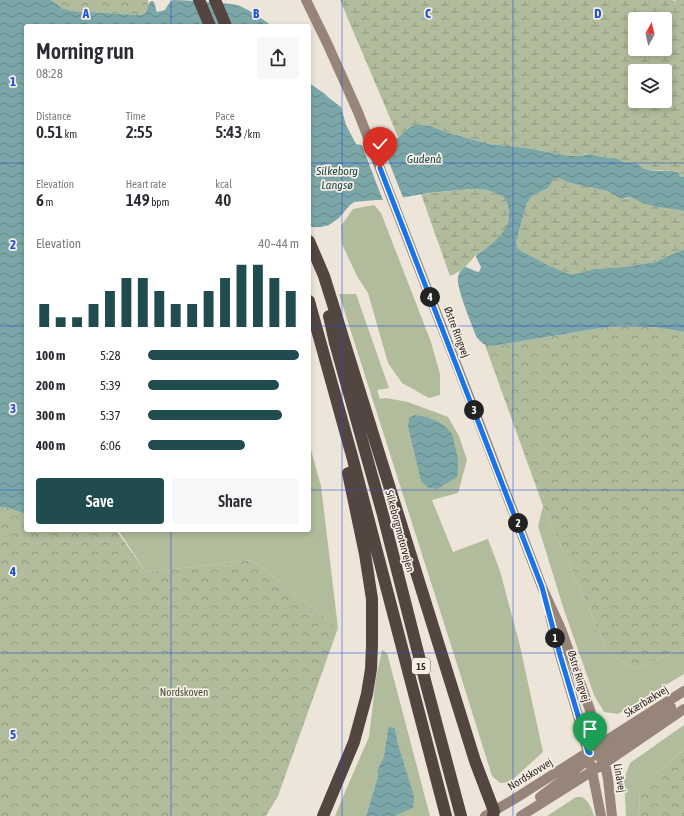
<!DOCTYPE html>
<meta charset="utf-8">
<style>
:root{--surface:#fff;--page:#f7f7f7;--text:#2b2b33;--muted:#7c7c81;--accent:#214c4f}
body{margin:0;font-family:"Asap Condensed",sans-serif;background:var(--page);color:var(--text);height:100vh;display:flex;flex-direction:column;font-size:15px;white-space:nowrap}
*{box-sizing:border-box;margin:0}
p{font-size:13px;color:var(--muted)}
.icon{flex:none;width:22px;height:22px;fill:none;stroke:currentColor;stroke-width:2;stroke-linecap:round;stroke-linejoin:round}
.map{position:relative;flex:1;overflow:hidden}
.side{position:absolute;left:24px;top:24px;width:287px;height:508px;display:flex;flex-direction:column;background:var(--surface);border-radius:4px;box-shadow:0 2px 6px #0003}
.side>*{flex:none}
.needle{width:26px;rotate:8deg}
.buttons{position:absolute;left:628px;top:12px;display:grid;gap:8px}
.buttons a{display:grid;place-items:center;width:44px;height:44px;border-radius:4px;background:var(--surface);box-shadow:0 2px 6px #0003;font-size:20px}
.pin{position:absolute;display:grid;place-items:center;width:34px;height:34px;color:#fff;margin:-41px -17px;border-radius:50% 50% 50% 0;rotate:-45deg;box-shadow:0 0 4px #0007}
.pin .icon{rotate:45deg}
.km{position:absolute;width:20px;height:20px;margin:-10px;border-radius:50%;background:#222;color:#fff;font-size:11px;line-height:20px;text-align:center}
.round{display:grid;place-items:center;flex:none;width:42px;height:42px;border-radius:4px;background:var(--page)}
.summary{display:flex;align-items:center;justify-content:space-between;height:68px;padding:0 12px}
h1{font-size:22px;font-weight:600;line-height:30px}
.metrics{display:grid;grid-template-columns:repeat(3,1fr);gap:6px;height:68px;padding:4px 12px}
.metrics div{display:grid;align-content:center}
.metrics b{font-size:17px;font-weight:600}
.metrics small{font-size:11px;font-weight:400}
.metrics p{font-size:11px}
.chart{height:112px;padding:8px 12px}
.chart p{display:flex;justify-content:space-between}
.chart svg{width:100%;height:72px;margin-top:4px;stroke:var(--accent);stroke-width:6}
.primary-button{display:flex;gap:8px;margin-top:auto;padding:8px 12px}
.primary-button a{flex:1;height:46px;border-radius:4px;background:var(--accent);color:#fff;font-size:16px;font-weight:600;line-height:46px;text-align:center}
.primary-button a+a{background:var(--page);color:var(--text)}
ul{padding:0 12px;list-style:none;font-size:13px}
li{display:grid;grid-template-columns:64px 48px 1fr;align-items:center;height:30px}
li i{height:10px;border-radius:5px;background:var(--accent)}
.map>svg:first-child{display:block}
.green{fill:#b1bc9c}
.forest{fill:url(#forest-crowns)}
.wetland{fill:url(#wetland-marsh);fill-rule:evenodd}
.water{fill:url(#water-waves)}
.pier{fill:#eee5da}
.lines{fill:none;stroke-linecap:round;stroke-linejoin:round}
.secondary{stroke:#988579;stroke-width:10}
.highway{stroke:#53453f;stroke-width:12}
.route-casing{stroke:#fff;stroke-width:8}
.route{stroke:#1a73e8;stroke-width:5}
.grid{fill:none;stroke:#1d4ed8;stroke-width:1;stroke-opacity:0.55}
.labels{text-anchor:middle;dominant-baseline:central;stroke-width:3.5;stroke-linejoin:round;paint-order:stroke}
.shield{fill:#f7efe6;stroke:#6e6660;stroke-width:1}
.shield-label{font-size:10px;font-weight:bold;fill:#332b27}
.street-label{font-size:11px;fill:#332b27;stroke:#f7efe6}
.park-label{font-size:11px;fill:#424e2e;stroke:#f7efe6}
.water-label{font-size:12px;font-style:italic;fill:#214c4f;stroke:#f7efe6}
.grid-label{font-size:13px;text-anchor:middle;font-weight:bold;fill:#1d4ed8;stroke:#f7efe6;stroke-width:3.5;stroke-linejoin:round;paint-order:stroke}
</style>
<div class="map">
<svg width="684" height="816" viewBox="0 0 684 816">
<defs>
<pattern id="forest-crowns" width="20" height="18" patternUnits="userSpaceOnUse"><rect width="20" height="18" fill="#b1bc9c"/><path d="M2 6a3 3 0 1 1 6 0M12 15a3 3 0 1 1 6 0" fill="none" stroke="#91997f"/></pattern>
<pattern id="wetland-marsh" width="20" height="14" patternUnits="userSpaceOnUse"><rect width="20" height="14" fill="#b1bc9c"/><path d="M1 5h8M5 5V1M11 12h8M15 12V8" fill="none" stroke="#91997f"/></pattern>
<pattern id="water-waves" width="16" height="10" patternUnits="userSpaceOnUse"><rect width="16" height="10" fill="#7ca7a8"/><path d="M0 5q4-4 8 0t8 0" fill="none" stroke="#668889"/></pattern>
</defs>
<rect width="100%" height="100%" fill="#eee5da"/>
<path class="green" d="M374,205L381,213L431,342L440,374V395L429,398L402,383L388,363L368,293L357,276L342,244L341,226L353,209Z
M339,294H356L389,388L377,390L380,399L386,398L408,402L448,417L459,436L467,460L458,493L432,500L453,552L488,539L500,571L520,646L543,752L510,782L500,783L492,776L457,664Z
M309,443L321,486L338,628L252,560L146,572L118,530H309Z
M543,506L609,654L635,669L684,648V674L618,714L604,712L594,695L564,610L538,526Z
M382,650L387,653L430,816H395L413,808L414,800L398,744L395,728L388,729L387,735L384,757L378,769V776L366,816H335L345,792L369,737L376,678Z
M684,725V750L639,787L640,816H626L624,779L630,763Z
M576,797H582C589,801 592,809 594,816H547Z"/>
<path class="forest" d="M51,0H148C149,6 148,13 141,15L72,11L62,8Z
M619,325C641,325 662,328 684,332V648L635,669L609,654L543,506L485,345L493,346Z
M0,507L8,508L26,514V530H116L146,572L252,560L338,628L278,796L266,816H0Z
M684,750V816H640L639,787Z"/>
<path class="wetland" d="M340,0H671L676,1V0H684V177L680,176L678,172L677,171L648,170L643,168L636,163H625L616,158L602,157L592,155L586,154L580,156H569L527,148L489,144L449,133L431,126L421,125H415L410,127L398,137ZM635,19H665V49H635ZM635,71H665V101H635Z
M555,178H558L570,183L607,191L625,199L630,197L642,203L657,207L684,211V249L655,262L623,267L594,269L575,274H569L548,265L518,249L516,242L527,203L532,196L548,188Z
M471,189L487,190L504,197C514,213 508,229 495,242C489,247 482,250 477,254C473,258 470,262 466,266C462,271 456,273 450,276L421,194Z"/>
<path class="water" d="M0,0H51L62,8L72,11L141,15C149,13 146,6 151,1H153C156,5 155,8 157,12L165,10C167,7 169,2 173,0C180,0 229,3 237,5C247,8 264,20 272,26H41C33,24 33,26 26,26V514L8,508L0,507Z
M309,83L325,94L329,98L341,107L346,125L356,144L369,147L392,141L395,140L410,127L415,125H421L431,126L449,133L489,144L527,148L569,156H580L589,154L602,157L616,158L625,163H636L643,168L648,170L657,171H673L678,172L680,176L684,177V211L657,207L642,203L630,197L622,199L607,191L570,183L558,178H555L548,188L532,196L527,203L516,242L518,249L548,265L569,274H575L594,269L623,267L655,262L684,249V332C662,328 641,325 619,325L493,346C485,346 481,343 476,336C472,324 456,288 458,277C459,272 461,270 465,267C470,268 473,271 479,272L481,267L476,257L477,254C498,242 519,222 504,197L487,190L471,189L428,193L389,200H376L354,202L349,206L339,218L329,225L321,227H309Z
M414,415L427,417L442,424L448,429L452,434L458,459V474L456,478L437,489L430,488L426,486L421,481L408,426L409,418Z
M390,727L395,728L398,744L414,796C414,800 414,804 413,808L395,816H366L378,776V769L384,756L387,735L388,729Z"/>
<path class="pier" d="M381,142L404,200L384,203L361,143L369,145Z"/>
<g class="lines">
<path class="secondary" d="M306,0L327,43L358,112L475,412L542,587L561,629L590,710L601,744L608,779L612,816
M550,616L560,655L582,729L592,771L601,816
M599,757L671,707
M540,797L568,776L593,755
M485,816L516,798L684,691
M521,816L605,763L684,709"/>
<path class="highway" d="M199,0L210,26
M215,0L226,26
M309,241L324,276L334,308L344,341L475,761L494,811L493,816
M309,301L352,456L446,816
M329,316L335,343L383,515L426,684L461,816
M323,816L354,742L367,694L371,669L372,645V599L365,554L348,473"/>
</g>
<g class="lines">
<g class="route-casing">
<path id="route" d="M380,168L542,587L560,655L582,729L588,752L590,753"/>
</g>
<use href="#route" class="route"/>
</g>
<path class="grid" d="M171,0V26M342,0V816M513,0V816M0,163H26M309,163H684M0,326H26M309,326H684M0,490H26M309,490H684M171,530V816M0,653H684"/>
<g class="labels">
<rect class="shield" x="412" y="658" width="18" height="16" rx="3"/>
<g class="shield-label">
<text x="421" y="666">15</text>
</g>
<g class="street-label">
<text transform="translate(457 332) rotate(69)">Østre Ringvej</text>
<text transform="translate(400 531) rotate(75)">Silkeborgmotorvejen</text>
<text transform="translate(579 676) rotate(73)">Østre Ringvej</text>
<text transform="translate(646 701) rotate(-32)">Skærbækvej</text>
<text transform="translate(530 774) rotate(-32)">Nordskovvej</text>
<text transform="translate(620 778) rotate(81)">Linåvej</text>
</g>
<g class="park-label">
<text x="184" y="692">Nordskoven</text>
</g>
<g class="water-label">
<text x="424" y="159">Gudenå</text>
<text x="337" y="171">Silkeborg<tspan x="337" dy="14">Langsø</tspan></text>
</g>
</g>
<g class="grid-label">
<text x="86" y="18">A</text>
<text x="256" y="18">B</text>
<text x="428" y="18">C</text>
<text x="598" y="18">D</text>
<text x="13" y="86">1</text>
<text x="13" y="249">2</text>
<text x="13" y="413">3</text>
<text x="13" y="576">4</text>
<text x="13" y="739">5</text>
</g>
</svg>
<div class="buttons">
<a><svg class="needle" viewBox="-14 -14 28 28"><path d="M0-13l5 13h-10z" fill="#e53935"/><path d="M0 13l5-13h-10z" fill="#7c7c81"/></svg></a>
<a><svg class="icon" aria-label="layers" viewBox="0 0 24 24"><path d="M12 4l9 5-9 5-9-5zM3 14l9 5 9-5"/></svg></a>
</div>
<div class="pin" style="left:590px;top:753px;background:#1e9e55"><svg class="icon" aria-label="arrive" viewBox="0 0 24 24"><path d="M6 21V4h12l-3 4 3 4H6"/></svg></div>
<div class="pin" style="left:380px;top:168px;background:#d93025"><svg class="icon" aria-label="check" viewBox="0 0 24 24"><path d="M5 12l5 5 9-10"/></svg></div>
<b class="km" style="left:555px;top:638px">1</b>
<b class="km" style="left:518px;top:523px">2</b>
<b class="km" style="left:474px;top:410px">3</b>
<b class="km" style="left:430px;top:297px">4</b>
<section class="side">
<div class="summary"><div><h1>Morning run</h1><p>08:28</p></div><a class="round"><svg class="icon" aria-label="share" viewBox="0 0 24 24"><path d="M12 15V3M7 8l5-5 5 5M5 13v7h14v-7"/></svg></a></div>
<div class="metrics">
<div><p>Distance</p><b>0.51<small> km</small></b></div>
<div><p>Time</p><b>2:55</b></div>
<div><p>Pace</p><b>5:43<small> /km</small></b></div>
</div>
<div class="metrics">
<div><p>Elevation</p><b>6<small> m</small></b></div>
<div><p>Heart rate</p><b>149<small> bpm</small></b></div>
<div><p>kcal</p><b>40</b></div>
</div>
<div class="chart"><p><span>Elevation</span>40–44 m</p>
<svg viewBox="0 0 160 44" preserveAspectRatio="none"><path d="M5 44V30M15 44V38M25 44V38M35 44V30M45 44V22M55 44V14M65 44V14M75 44V22M85 44V30M95 44V30M105 44V22M115 44V14M125 44V6M135 44V6M145 44V14M155 44V22"/></svg>
</div>
<ul>
<li><b>100 m</b>5:28<i style="width:100%"></i></li>
<li><b>200 m</b>5:39<i style="width:87%"></i></li>
<li><b>300 m</b>5:37<i style="width:89%"></i></li>
<li><b>400 m</b>6:06<i style="width:64%"></i></li>
</ul>
<div class="primary-button"><a>Save</a><a>Share</a></div>
</section>
</div>
